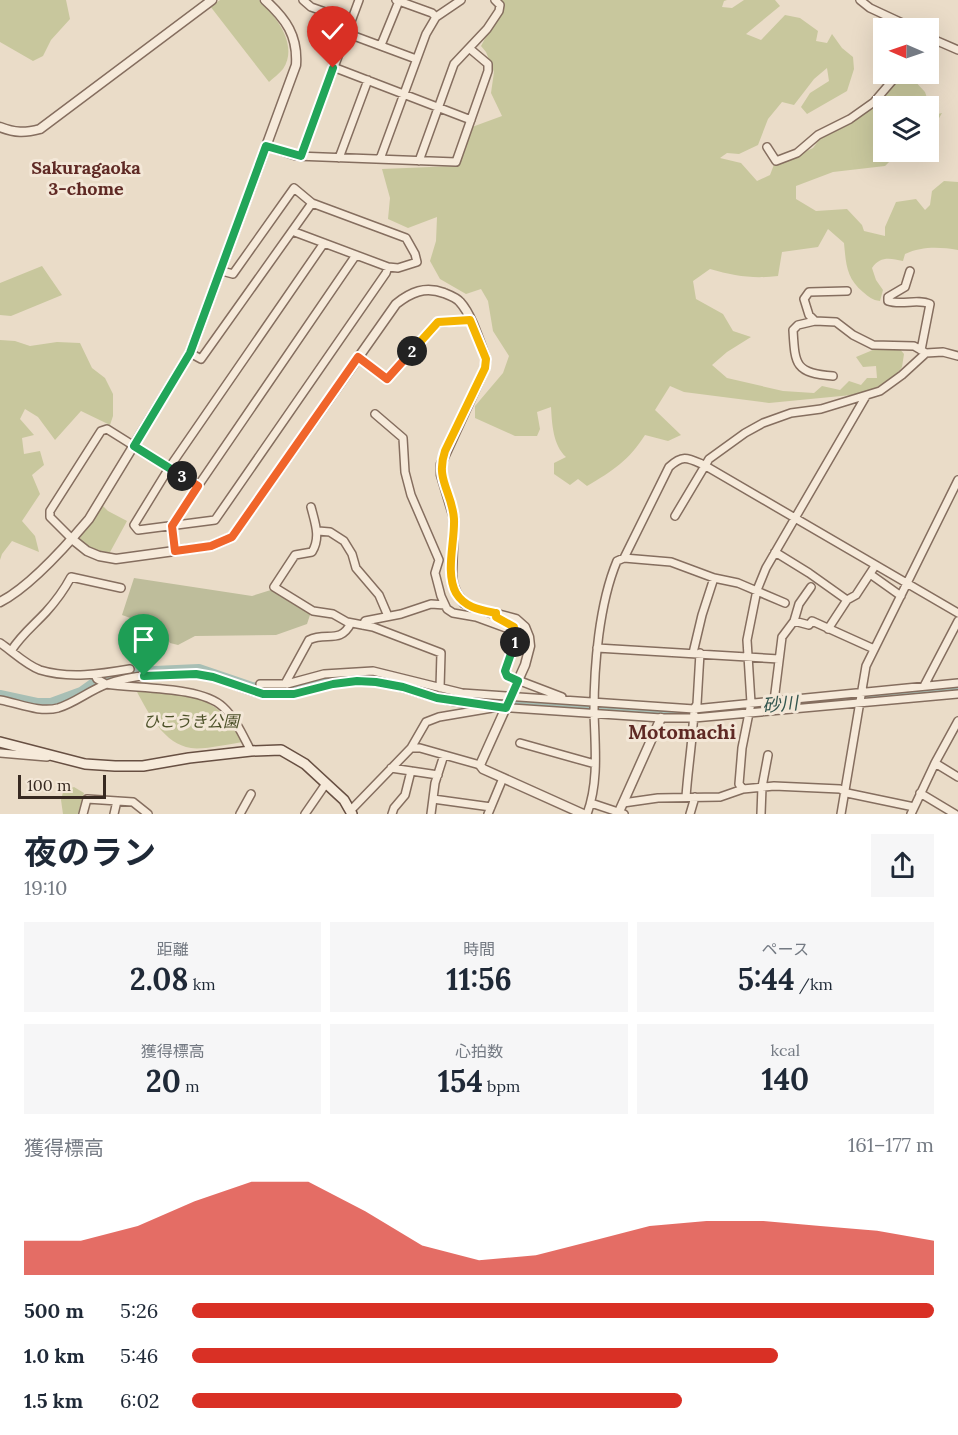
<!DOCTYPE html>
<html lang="ja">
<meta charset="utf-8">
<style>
:root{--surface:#fff;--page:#f6f6f7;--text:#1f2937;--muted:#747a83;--accent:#d93025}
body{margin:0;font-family:Lora,"Noto Sans JP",serif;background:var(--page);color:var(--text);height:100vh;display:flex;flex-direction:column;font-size:22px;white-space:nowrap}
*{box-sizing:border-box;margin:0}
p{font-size:20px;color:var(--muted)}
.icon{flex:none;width:33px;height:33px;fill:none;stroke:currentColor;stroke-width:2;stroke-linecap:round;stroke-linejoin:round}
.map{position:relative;height:814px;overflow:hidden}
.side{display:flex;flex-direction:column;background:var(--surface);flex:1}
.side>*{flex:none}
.needle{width:39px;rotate:272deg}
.fabs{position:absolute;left:873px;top:18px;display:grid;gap:12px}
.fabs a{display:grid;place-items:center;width:66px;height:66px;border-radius:0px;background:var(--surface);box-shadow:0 6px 24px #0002;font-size:30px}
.scale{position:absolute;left:18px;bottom:15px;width:88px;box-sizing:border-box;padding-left:6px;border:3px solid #372921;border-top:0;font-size:16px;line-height:21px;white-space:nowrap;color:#372921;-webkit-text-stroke:4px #f3e7d7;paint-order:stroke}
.pin{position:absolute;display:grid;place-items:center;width:51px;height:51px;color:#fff;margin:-62px -26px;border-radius:50% 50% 50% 0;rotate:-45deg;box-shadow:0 0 6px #0007}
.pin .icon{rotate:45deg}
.km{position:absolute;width:30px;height:30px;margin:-15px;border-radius:50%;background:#222;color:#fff;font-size:16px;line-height:30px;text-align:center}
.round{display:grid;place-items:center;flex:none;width:63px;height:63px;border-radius:0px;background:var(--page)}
.headline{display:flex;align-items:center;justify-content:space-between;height:102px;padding:0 24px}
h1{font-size:33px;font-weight:700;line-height:45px}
.figures{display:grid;grid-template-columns:repeat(3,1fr);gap:9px;height:102px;padding:6px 24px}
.figures div{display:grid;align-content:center;border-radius:0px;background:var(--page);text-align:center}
.figures b{font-size:30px;font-weight:700}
.figures small{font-size:16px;font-weight:400}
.figures p{font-size:16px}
.chart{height:168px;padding:12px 24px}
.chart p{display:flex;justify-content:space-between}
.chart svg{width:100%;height:108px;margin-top:6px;fill:var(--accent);opacity:.7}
ul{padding:0 24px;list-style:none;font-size:20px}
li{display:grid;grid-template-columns:96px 72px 1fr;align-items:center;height:45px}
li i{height:15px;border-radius:8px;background:var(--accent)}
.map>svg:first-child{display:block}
.green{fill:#c8c79d}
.cemetery{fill:#bebd9b}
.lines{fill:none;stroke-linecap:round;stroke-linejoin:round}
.river{stroke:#a8bfb5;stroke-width:10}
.minor-casing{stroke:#856e5f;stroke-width:10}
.tertiary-casing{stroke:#856e5f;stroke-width:11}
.secondary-casing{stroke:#674f42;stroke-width:12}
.minor{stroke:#f6eada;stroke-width:7}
.tertiary{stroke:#f6eada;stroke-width:8}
.secondary{stroke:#f6eada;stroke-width:9}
.split-1-casing{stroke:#fff;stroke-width:12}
.split-2-casing{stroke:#fff;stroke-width:12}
.split-3-casing{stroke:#fff;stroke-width:12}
.split-4-casing{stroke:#fff;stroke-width:12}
.split-1{stroke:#22a559;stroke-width:8}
.split-2{stroke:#f5b400;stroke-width:8}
.split-3{stroke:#f0652b;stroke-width:8}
.split-4{stroke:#22a559;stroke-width:8}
.labels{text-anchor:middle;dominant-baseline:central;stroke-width:6;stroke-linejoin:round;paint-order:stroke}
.park-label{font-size:16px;font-style:italic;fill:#4c5129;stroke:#f3e7d7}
.neighbourhood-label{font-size:18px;font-weight:bold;fill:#5f2924;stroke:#f3e7d7}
.water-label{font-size:18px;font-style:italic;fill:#32554e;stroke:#f3e7d7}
.quarter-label{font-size:20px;font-weight:bold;fill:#5f2924;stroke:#f3e7d7}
</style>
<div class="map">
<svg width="958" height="814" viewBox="0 0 958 814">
<rect width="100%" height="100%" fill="#eadcc8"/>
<path class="green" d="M0,0H66L70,19L51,40L43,56L33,61L0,42Z
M220,0H259C276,16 299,45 283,69C279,74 273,78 269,82L210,6Z
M502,0H727L724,1L722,7L732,8L744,0H775L780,6L746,34L761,40L785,15L800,18L818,31L816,41L827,43L832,34L842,48L853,57L854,69L847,91L807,114L801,107L810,93L829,81L827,68L814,79L794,105L782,102L768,119L758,145L739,154L727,153L720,158L741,163L757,181L770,175L775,162L796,156L813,148L824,133L850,121L898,77L912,78L925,92L933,115L942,113L929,136L928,106H884V152H896L892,159L885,166L833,172L796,186V199L816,211L847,209L862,225L864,231L885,236V227L896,202L916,199L925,210L930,205L932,191L944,181L958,182V250C940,247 922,246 905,254L903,261C890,258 880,256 872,268L876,280L883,290L880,301C872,300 869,297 863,292C846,278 846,263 844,243L828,229L818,247L782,252L778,276C753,279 734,276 710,269L693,281L696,299L723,314L733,331L751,337L727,352L712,365L727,378L783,391L814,393L822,386L840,390L849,381L861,385L867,378H877L876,366L863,367L856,357L880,347L899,348L904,354L902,367L892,380L862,394L769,403L684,392L670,386L655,410L681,435L668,441L645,435C629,460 613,471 587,486L578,479L570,485L554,474V463L566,457C553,445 552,424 551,407L537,412L540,429L537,436H515L475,418V406L503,373L509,356L493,331L488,301L481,289L466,294L440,279L430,261L436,241L437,217L408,228L388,219L390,198L382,169L455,166L472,127L502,116L491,93L494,72L486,52L481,46L504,3Z
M42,266L62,295L11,316L0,315V283Z
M0,340L15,341L30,346L57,342L80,343L92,368L105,378L113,394V416L110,425L81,411L55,440L38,417L25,409L20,419L34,435L22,438L24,454L40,451L44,465L32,475L40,494L22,521L35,536L39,552L12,541L2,554L0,560Z
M102,505L108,511L127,521L109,554L91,550L77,540Z
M137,692C169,691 204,692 227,718C233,725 238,734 243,742C230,744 203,750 191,748C164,744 149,714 137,692Z
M74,787L84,793L78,814H63L61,800L63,792Z"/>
<path class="cemetery" d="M134,578L252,596L274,589L311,612L307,624L276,635L195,636L178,645L170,643L158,628L122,615Z"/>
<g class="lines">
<path class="river" d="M0,695L37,703H51L81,692L95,682L132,672L199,669L252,687L282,689L301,687L321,679L350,675L375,676L461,696L494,701L687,712L702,711
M801,702L958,687"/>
<g class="minor-casing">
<path id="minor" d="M303,0L311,7L351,21
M396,0L432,13L436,17
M860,0L870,8L913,28
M346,33L416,59
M928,37L958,50
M381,45L399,1
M333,67L471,120
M266,146L296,156L456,162L488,71V64L469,48
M767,147L776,161L797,153L818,135L850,119L874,102L898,74
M301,156L359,0
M339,158L368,80
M380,159L426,34L436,17L461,0
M419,161L454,64L487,29L499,11L500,5L495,0
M324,243L169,468L134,525L138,530L215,520L386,273L388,267
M222,271L233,274L294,188L312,203L406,238L415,254L417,262L398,268L388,267L292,231
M910,271L905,287L888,297V301C902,306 917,298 930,304L921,350
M815,321L809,315L804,299L809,292L847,291
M190,353L201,359L312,203
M358,357L387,379L438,323L470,320
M833,376C795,373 795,365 793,330L798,325L815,321L836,322L853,335L873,345L914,346L926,353L943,352L958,356
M866,396L766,568L757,590L747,640L751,703L742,748L739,784L743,789L774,786L840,789L847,793L914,807
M375,414L403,438L405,472L411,495L439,560L435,573L441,596L447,609L453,613L476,617L514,631L516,638L505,671L507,676L562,697V700
M311,507C315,523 321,537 312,552L295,555L274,587L313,611L333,614L347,622L373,627L441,653L440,688
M675,516L709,459L745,433L763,423L791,413L821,409L880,391L902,375L926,353
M318,531L330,532L344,541L352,554L356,568L379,595L388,616
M72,539L50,517V511L101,431L107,429L198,486
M175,551L172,526L198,486L356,255
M775,552L809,573L847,600
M624,558L669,467C683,454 688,458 704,465L958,613
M870,574L901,596
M496,614V617L514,629
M794,621L799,604L811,587
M363,625L365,621L401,614L431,604L445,605
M828,629L847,600L856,595L875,566
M0,643C12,651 26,665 40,670C69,679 101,674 130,669
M597,648L779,659
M11,651C21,635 34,625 46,612C56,601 64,590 71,577L121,588
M693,653L702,615L714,578
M95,675L97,679L106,684C137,689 201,686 223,707C236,719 243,736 251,751
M260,684H287L324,674L373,671L462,693L694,709L958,683
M287,684L286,682L309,640C326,631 340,645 351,623
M924,686L958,621
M0,700C18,703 39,713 58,708C75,703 90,690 107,684C134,674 165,674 193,674C218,674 239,690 263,694C295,699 325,682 357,681C386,680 410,691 437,698C456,703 476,705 496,707
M774,701L782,637L794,621L809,625L812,621L874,649
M520,743L595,764
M411,748L426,722L439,717L498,707L661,718H694L958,694
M0,753L47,757
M935,763L958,777
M391,768L438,775
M920,793L955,814
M686,797C688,767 693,739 694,709L697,704L700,653
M433,799L491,807
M591,803L624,814
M623,803L658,798L720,797L743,789
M351,810L411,748H420L480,765
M83,814L87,799L133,802L148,814
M114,814L117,801
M240,814L251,794
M305,814L325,785
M392,814L394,808L405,795L411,771
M431,814L435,783L444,755
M488,814L503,778
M587,814C599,782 595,746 594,712C594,666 599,604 617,561L624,558L671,562L714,578L738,583L785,603
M690,814L695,797
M761,814L762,787L768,755
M841,814L866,666L958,480
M911,814L935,763L958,721"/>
</g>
<g class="tertiary-casing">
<path id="tertiary" d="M0,127C15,133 25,133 40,129L212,0
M72,539L87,551L99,556L116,559L211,546L232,537L396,304C411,292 425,286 444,293C449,295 457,298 460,302C472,315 480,343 486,359L485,368L441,464V475L454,518L452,574L453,584L457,594L464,603L474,608L516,619L525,627L529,637L530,646L525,665L480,765L483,769L583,814
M0,602C30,587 67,545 89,519L190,353L296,65C298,36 286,19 265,0
M618,814L661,718"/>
</g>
<g class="secondary-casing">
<path id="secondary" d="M0,742L85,764L115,766H143L189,758L251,751L281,750L305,764L344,800L352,814"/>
</g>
<use href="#minor" class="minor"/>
<use href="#tertiary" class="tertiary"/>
<use href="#secondary" class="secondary"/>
</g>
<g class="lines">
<g class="split-1-casing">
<path id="split-1" d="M144,676L196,674L213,677L263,694H294L333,684L357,681L376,682L403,687L437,698L506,708L518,681L507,676L505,671L515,642"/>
</g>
<g class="split-2-casing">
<path id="split-2" d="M412,351L438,322L470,320L486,359L485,368L445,451C435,480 452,491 454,519C455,542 445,572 456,593C465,608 481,610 496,613V617L514,627L515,642"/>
</g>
<g class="split-3-casing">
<path id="split-3" d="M182,476L198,486L172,526L175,551L211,546L232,537L358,357L387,379L412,351"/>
</g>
<g class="split-4-casing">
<path id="split-4" d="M182,476L134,446L190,353L266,146L301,156L333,68"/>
</g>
<use href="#split-1" class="split-1"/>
<use href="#split-2" class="split-2"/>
<use href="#split-3" class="split-3"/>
<use href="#split-4" class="split-4"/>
</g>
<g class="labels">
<g class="park-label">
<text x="191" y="721">ひこうき公園</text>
</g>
<g class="neighbourhood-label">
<text x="86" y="167">Sakuragaoka<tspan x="86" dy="21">3-chome</tspan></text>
</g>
<g class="water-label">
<text transform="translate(780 704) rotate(-5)">砂川</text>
</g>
<g class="quarter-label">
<text x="682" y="731">Motomachi</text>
</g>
</g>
</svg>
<div class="fabs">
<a><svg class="needle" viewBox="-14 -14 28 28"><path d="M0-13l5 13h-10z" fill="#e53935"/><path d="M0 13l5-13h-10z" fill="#747a83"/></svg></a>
<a><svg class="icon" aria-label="layers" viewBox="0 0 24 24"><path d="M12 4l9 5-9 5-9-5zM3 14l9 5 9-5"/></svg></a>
</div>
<div class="scale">100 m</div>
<div class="pin" style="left:144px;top:676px;background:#1e9e55"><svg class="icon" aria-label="arrive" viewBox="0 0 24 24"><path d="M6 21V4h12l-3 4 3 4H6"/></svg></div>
<div class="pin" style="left:333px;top:68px;background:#d93025"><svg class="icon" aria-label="check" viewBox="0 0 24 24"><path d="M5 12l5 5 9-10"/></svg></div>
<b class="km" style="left:515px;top:642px">1</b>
<b class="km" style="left:412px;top:351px">2</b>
<b class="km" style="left:182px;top:476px">3</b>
</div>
<section class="side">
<div class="headline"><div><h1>夜のラン</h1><p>19:10</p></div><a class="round"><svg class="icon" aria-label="share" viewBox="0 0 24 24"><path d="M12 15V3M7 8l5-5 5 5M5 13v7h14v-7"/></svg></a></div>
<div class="figures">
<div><p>距離</p><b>2.08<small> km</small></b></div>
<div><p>時間</p><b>11:56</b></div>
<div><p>ペース</p><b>5:44<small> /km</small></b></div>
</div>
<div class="figures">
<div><p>獲得標高</p><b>20<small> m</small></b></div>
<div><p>心拍数</p><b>154<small> bpm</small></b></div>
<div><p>kcal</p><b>140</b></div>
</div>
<div class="chart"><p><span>獲得標高</span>161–177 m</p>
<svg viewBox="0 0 160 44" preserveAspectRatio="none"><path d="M0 44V30L10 30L20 24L30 14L40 6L50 6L60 18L70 32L80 38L90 36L100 30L110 24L120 22L130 22L140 24L150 26L160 30V44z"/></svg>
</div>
<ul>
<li><b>500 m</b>5:26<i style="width:100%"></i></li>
<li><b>1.0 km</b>5:46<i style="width:79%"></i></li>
<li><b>1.5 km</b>6:02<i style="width:66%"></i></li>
</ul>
</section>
